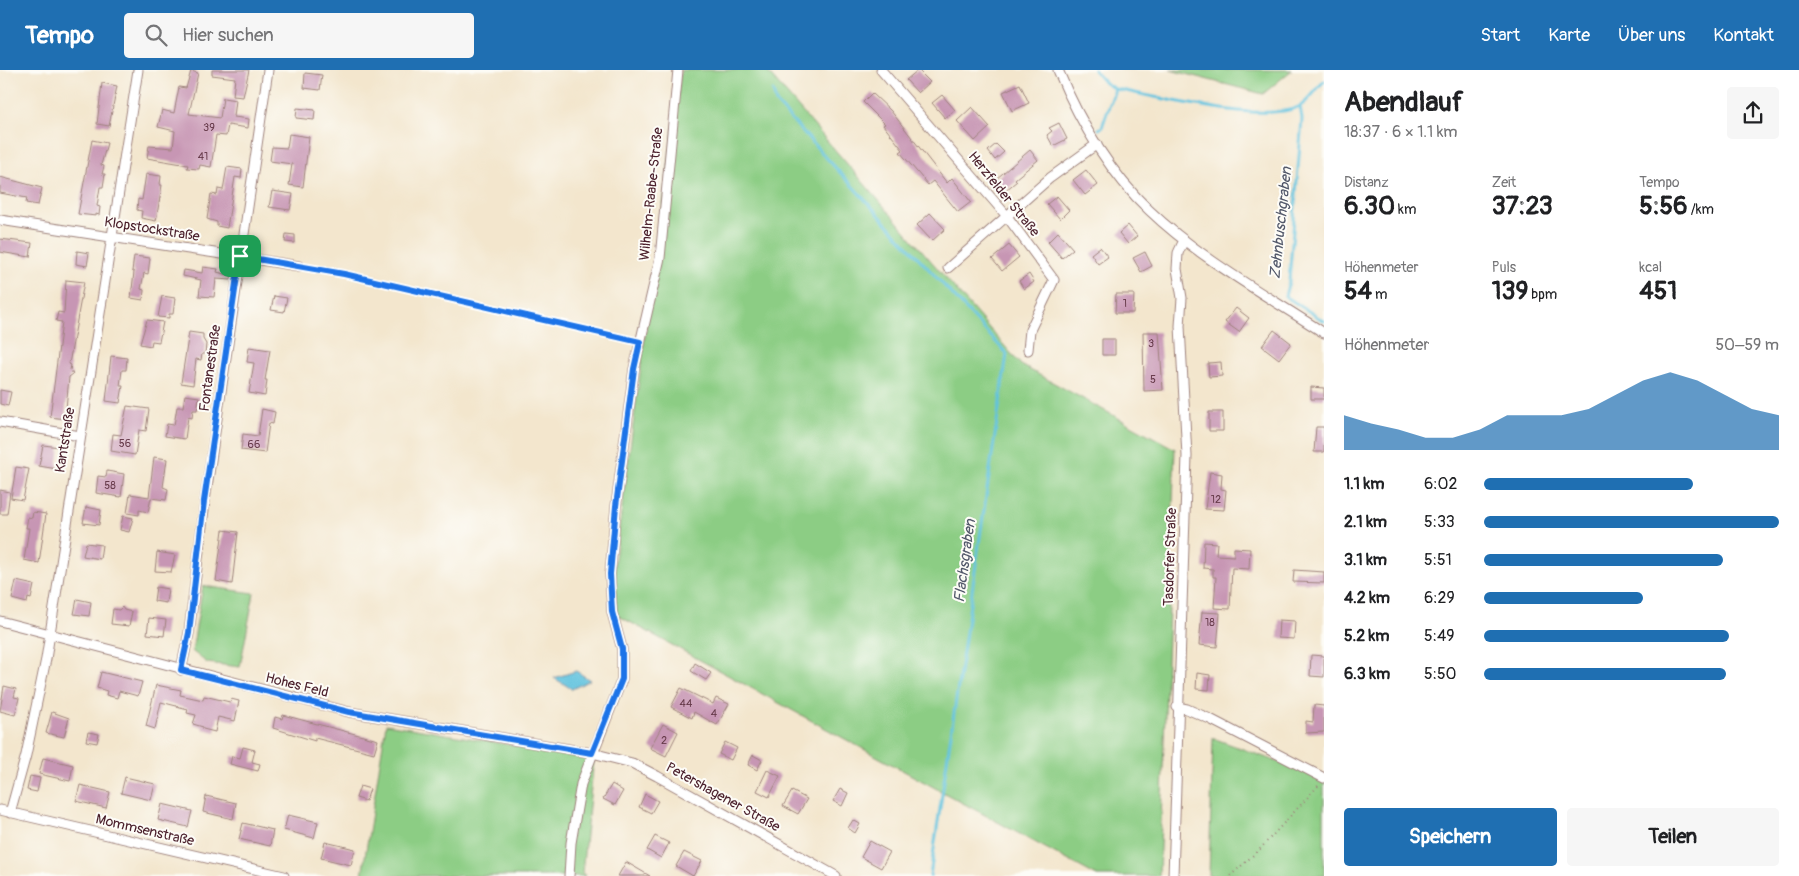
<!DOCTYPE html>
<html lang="de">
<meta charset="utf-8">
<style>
:root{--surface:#fff;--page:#f6f6f6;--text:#202124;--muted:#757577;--accent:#1f6fb2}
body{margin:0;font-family:Pangolin,sans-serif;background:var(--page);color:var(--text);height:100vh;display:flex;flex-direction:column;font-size:19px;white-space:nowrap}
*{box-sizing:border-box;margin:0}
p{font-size:16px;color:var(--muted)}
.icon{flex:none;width:28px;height:28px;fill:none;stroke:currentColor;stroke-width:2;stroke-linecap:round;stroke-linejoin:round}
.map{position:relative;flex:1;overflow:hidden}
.sheet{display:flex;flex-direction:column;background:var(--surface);width:475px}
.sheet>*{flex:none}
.pin{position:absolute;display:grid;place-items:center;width:42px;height:42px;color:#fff;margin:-21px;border-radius:10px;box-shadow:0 2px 8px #0006}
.round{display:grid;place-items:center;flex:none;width:52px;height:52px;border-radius:5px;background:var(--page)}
.overview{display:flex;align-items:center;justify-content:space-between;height:85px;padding:0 20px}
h1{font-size:28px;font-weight:800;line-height:38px}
.stats{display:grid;grid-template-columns:repeat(3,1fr);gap:8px;height:85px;padding:5px 20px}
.stats div{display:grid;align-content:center}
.stats b{font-size:25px;font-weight:800}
.stats small{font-size:14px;font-weight:400}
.stats p{font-size:14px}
.chart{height:140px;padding:10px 20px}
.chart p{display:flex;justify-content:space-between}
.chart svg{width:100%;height:90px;margin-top:5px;fill:var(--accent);opacity:.7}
.cta{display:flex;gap:10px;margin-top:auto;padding:10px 20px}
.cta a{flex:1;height:58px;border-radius:5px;background:var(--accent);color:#fff;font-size:20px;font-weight:800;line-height:58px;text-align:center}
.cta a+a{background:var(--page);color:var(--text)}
ul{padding:0 20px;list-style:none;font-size:16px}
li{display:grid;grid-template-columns:80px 60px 1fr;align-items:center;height:38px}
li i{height:12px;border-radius:6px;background:var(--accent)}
header{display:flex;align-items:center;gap:30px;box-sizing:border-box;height:70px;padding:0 25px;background:var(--accent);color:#fff}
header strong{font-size:24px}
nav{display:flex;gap:28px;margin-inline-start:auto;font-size:18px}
.search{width:350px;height:45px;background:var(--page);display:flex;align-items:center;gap:12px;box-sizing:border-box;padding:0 18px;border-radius:5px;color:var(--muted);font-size:19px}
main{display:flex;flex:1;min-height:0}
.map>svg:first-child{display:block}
.green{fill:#8ccd84;stroke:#6b7658}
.water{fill:#60c2de;stroke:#557084}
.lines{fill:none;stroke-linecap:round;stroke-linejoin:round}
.stream{stroke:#60c2de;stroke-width:3}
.building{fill:#c796b4}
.minor-casing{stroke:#9e827c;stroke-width:11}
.path{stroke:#9e827c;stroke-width:2;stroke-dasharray:1 4;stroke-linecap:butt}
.minor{stroke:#fff;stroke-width:9}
.route-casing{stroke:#fff;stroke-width:10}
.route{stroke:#1a73e8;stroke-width:6}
.labels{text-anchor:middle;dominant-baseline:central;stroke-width:4;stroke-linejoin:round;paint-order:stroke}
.number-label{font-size:11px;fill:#693d4d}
.street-label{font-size:14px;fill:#4a1f2b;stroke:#fdfcf7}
.water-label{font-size:15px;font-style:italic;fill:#52586a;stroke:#fdfcf7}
</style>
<header>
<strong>Tempo</strong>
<div class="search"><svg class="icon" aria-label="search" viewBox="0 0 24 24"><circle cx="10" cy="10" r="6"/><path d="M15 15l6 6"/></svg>Hier suchen</div>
<nav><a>Start</a><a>Karte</a><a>Über uns</a><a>Kontakt</a></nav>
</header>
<main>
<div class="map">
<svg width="1324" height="806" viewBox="0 0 1324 806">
<rect width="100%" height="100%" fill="#fdfcf7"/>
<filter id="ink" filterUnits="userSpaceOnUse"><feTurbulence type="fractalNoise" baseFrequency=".02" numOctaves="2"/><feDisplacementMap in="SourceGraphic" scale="10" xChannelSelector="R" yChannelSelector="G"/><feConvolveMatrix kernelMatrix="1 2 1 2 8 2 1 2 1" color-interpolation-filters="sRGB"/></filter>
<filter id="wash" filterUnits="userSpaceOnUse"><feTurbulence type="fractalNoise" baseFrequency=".0096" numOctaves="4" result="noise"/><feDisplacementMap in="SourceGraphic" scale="20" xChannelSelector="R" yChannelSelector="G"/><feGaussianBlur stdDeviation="1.12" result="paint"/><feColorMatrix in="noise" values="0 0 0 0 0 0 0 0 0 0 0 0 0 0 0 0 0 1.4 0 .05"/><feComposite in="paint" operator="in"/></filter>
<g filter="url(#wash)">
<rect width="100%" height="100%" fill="#f3e6cd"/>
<path class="green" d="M681,0H766L1021,295L1175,379L1159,806H1097L617,545L613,504Z
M1170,0H1292L1263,24Z
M203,516L254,523L240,597L207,593L192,581Z
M386,654L594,689L582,803L586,806H362Z
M1213,668L1324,709V806H1209Z"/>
<path class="water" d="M576,601L590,610L572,619L554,608Z"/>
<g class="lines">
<path class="stream" d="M1094,0L1105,13L1115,19C1155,26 1265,55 1300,36C1309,31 1317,18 1324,11
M773,21L776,33L1007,284L930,806
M1300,36L1302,49L1289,211L1285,226L1324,251
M1099,59L1102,57L1115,19"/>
</g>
<g id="blocks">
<path class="building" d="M212,0H249L243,27L233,26L235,8L212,5Z
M918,0L930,12L918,23L906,10Z
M191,1L198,3L189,44L220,48L223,28L236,30L234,47L249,49L248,58L228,55L226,66L216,65L211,97L200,95L199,99L187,98L188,95L147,88L149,76L173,78L175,61L158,57L162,40L174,43L179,17L186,18Z
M305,3L322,5L320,20L304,18Z
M102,13L117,16L109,56L97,54Z
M1020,14L1029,33L1012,41L1003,22Z
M872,23L891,41L947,113L952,108L971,132L958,142L933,111L928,115L900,82L903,80L883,55L885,54L863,32Z
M942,25L955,40L945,48L932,33Z
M972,37L990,57L975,71L957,51Z
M297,38L315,40L314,50L296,48Z
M1059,53L1067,69L1053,76L1047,65L1052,61L1049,58Z
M289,64L309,67L303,117L289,115L292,94L270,91L272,77L287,78Z
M92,70L107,73L101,95L104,96L102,104H105L103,117H100L97,136L100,137L99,145L96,144V146L78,144Z
M996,74L1004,82L995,90L988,81Z
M1030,80L1038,90L1015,109L1017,111L1006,120L996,109Z
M227,97L242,99L241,108L235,107L227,158L217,156V152L207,149L211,124L217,125L218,119L223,120Z
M1086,100L1098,115L1085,125L1073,110Z
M146,104L161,106L160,115H162L156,151L141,148L142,141L137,140L138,129L142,130Z
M0,107L42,118L38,135L26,133L27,128L0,123Z
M272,121L293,124L290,140L269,137Z
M1057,126L1069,140L1060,149L1047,134Z
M930,143L945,159L932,171L917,155Z
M1128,155L1137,166L1128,174L1119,163Z
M1058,162L1073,179L1062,188L1048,172Z
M286,164L295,165V173L285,172Z
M0,169L32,173L30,187L0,182Z
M1009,175L1019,187L1002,201L992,189Z
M1100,177L1108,187L1098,194L1091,184Z
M77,181L89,183L87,196L76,194Z
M1145,182L1152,196L1141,202L1133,188Z
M134,186L150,188L148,204L144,203L141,219L144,220L143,230L131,228L134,202L132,201Z
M203,197L218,199L217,202L232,206L231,210L216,209L214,227L199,226L201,210L183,206L184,200L202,203Z
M1029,204L1034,212L1024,219L1019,211Z
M66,210L84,212L69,294L71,295L70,300L73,304L69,307L65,349L50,347L62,252L56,251L58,242L64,243Z
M1116,224H1134L1133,243H1115Z
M162,226L175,228L173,244H169V248L158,247Z
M274,226L287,228L284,242L271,240Z
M1236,238L1249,248L1239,262L1225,252Z
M147,250L163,252L159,272L152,271L151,276L140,274Z
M1274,260L1291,273L1279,289L1262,276Z
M189,262L203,264V269L206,274L205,284H202L201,290L196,289L193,315L181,313Z
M1143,262H1159L1163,320L1144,321Z
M1102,269H1115V285H1102Z
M249,277L270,280L265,310H267L265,326L249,323L254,293L247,292Z
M111,286L127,288L126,300H122L120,316H123L120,333L106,331Z
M1221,292L1222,306L1209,307L1208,293Z
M1311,317L1324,318V329H1311Z
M0,320L11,322L8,336L0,334Z
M185,325L199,327L197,340H193L192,348L188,347L185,369L165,366L167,354L174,355L177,337H183Z
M127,336L149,339L146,361L139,360L135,385L111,381L113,364L121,365Z
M262,339L275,342L273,354L269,353L265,383L241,380L243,364L258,366Z
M1209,342H1223V361H1209Z
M1316,357H1324V382H1314Z
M43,375L60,377L57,399L39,396Z
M154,387L167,389L163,417L168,419L166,430L151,428L148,442L139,440V445L127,443L130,424L149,427Z
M16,397L29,399L23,430L11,428Z
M107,401L124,404L121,427L96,423L98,406L106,407Z
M1210,402L1222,404L1221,419L1226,420L1224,440L1205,439Z
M0,420L10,422L7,444H0Z
M86,437L101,440L99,455L83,453Z
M33,442L46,444L39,493L24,490L29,458H26L28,447L32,448Z
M123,446L133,448L129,462L120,460Z
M223,460L238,462L232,514L216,511Z
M1204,472L1217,473L1216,485L1234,486V478L1250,479L1249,499L1232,498L1230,539L1214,538L1216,507H1213V499L1203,498Z
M86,473L102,475L100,489L83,486Z
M157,482L175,485L171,502L155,501Z
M1294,500L1324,502V513L1293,512Z
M16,511L34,515L31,529L28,528L27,533L12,529Z
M156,517L168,519L166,533L154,531Z
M77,529L91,532L89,546L74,544Z
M122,537L124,540L132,542L129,556L111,554L113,539L119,540Z
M1202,542L1220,543L1217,577L1199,575Z
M149,548L166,550L164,566L147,564Z
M1279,550L1295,551L1294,569L1278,568Z
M1311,585L1324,586V607L1310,606Z
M695,593L711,603L706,610L691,601Z
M101,602L142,612L138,626L119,621L117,628L106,625L107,621L97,618Z
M1197,603L1210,605L1209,620L1196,619Z
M156,615L181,620L180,625L203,630L204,626L230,632L231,629L239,631L235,651L218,647L215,662L203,659V657L193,654L196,645L187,643L188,639L161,632L155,659L146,656Z
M4,616L16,619L14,627L19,628L15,645L0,641Z
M681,618L713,634L716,628L729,634L717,655L694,642L692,648L671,637Z
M1314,635L1324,636V662L1306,663V651L1313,652Z
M52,642L69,648L64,667L46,663Z
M283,645L378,670L374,683L315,668V671L273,658L275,647L282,649Z
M663,654L678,662L666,686L650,678Z
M88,662L99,664L97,673L86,671Z
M725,672L737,678L731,690L719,684Z
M243,677L255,680L252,692L260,694L258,701L230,694L232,686L240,688Z
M753,685L762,690L757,700L748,695Z
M43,688L73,695L70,711L39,704Z
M767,700L780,706L769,727L757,721Z
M30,706L40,708L37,722L27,720Z
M125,707L155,714L151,730L121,723Z
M612,714L623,721L615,735L603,729Z
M80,715L110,722L106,738L76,731Z
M360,716L370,719L366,731L356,728Z
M840,719L848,723L842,736L833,731Z
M792,721L807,729L798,744L783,736Z
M645,724L658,731L651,743L639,737Z
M206,726L236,733L233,749L203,742Z
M162,734L192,741L188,757L158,750Z
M288,745L318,752L314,768L284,760Z
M853,750L860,754L855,763L848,758Z
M243,753L273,760L270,776L239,769Z
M655,766L669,773L661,788L647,780Z
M870,771L890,782L881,798L861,787Z
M325,772L355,779L351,795L321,788Z
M684,782L702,791L693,806L676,796Z
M626,792L650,806H618Z"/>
</g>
</g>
<g filter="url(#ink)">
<use href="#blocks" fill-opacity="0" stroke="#9e827c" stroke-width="1"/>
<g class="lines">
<g class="minor-casing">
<path id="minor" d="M881,0L1006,145L1054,210L1030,260L1028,280
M1058,0C1079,50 1109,102 1149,140C1199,188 1266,225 1324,263
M0,150L299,196
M948,198L1050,108L1097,74
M0,352L80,366
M0,551L349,642L592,683L632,693L657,706L836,806
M181,600L189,563L205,431L268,0
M1177,637L1187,639L1210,649L1324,708
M0,740L284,806
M10,743L26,685L46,589L138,0
M569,806L571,773L581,714L622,609V579L612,542L610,504L616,436L634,299L660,188L678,0
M1173,806L1187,386L1180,256L1182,228L1177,199L1178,183L1184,170"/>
</g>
<path class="path" d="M309,198L344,204L631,270
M1230,806L1260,779L1319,715"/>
<use href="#minor" class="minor"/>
</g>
</g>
<g class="lines" filter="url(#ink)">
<g class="route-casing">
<path id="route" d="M240,186L344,204L640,272L634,299L616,436L610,504L612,542L622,579V609L592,683L349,642L181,600L189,563L204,431Z"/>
</g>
<use href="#route" class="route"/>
</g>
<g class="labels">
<g class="number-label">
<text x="209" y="57">39</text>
<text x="203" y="86">41</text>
<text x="1125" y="233">1</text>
<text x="1151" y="273">3</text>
<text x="1153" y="309">5</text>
<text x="125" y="373">56</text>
<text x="254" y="374">66</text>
<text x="110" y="415">58</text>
<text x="1216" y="429">12</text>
<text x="1210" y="552">18</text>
<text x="686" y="633">44</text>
<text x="714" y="643">4</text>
<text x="664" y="670">2</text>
</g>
<g class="street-label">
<text transform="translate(651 124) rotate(-84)">Wilhelm-Raabe-Straße</text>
<text transform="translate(1004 124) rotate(51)">Herzfelder Straße</text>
<text transform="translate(152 159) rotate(9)">Klopstockstraße</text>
<text transform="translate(210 298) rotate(-82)">Fontanestraße</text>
<text transform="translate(65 370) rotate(-81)">Kantstraße</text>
<text transform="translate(1170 487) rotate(-88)">Tasdorfer Straße</text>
<text transform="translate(297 615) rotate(14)">Hohes Feld</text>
<text transform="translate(723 727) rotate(29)">Petershagener Straße</text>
<text transform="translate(145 760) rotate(13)">Mommsenstraße</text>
</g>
<g class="water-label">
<text transform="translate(1281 153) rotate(-84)">Zehnbuschgraben</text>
<text transform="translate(965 491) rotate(-82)">Flachsgraben</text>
</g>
</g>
</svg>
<div class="pin" style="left:240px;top:186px;background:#1e9e55"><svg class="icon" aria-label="arrive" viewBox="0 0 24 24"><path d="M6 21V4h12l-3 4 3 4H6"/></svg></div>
</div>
<section class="sheet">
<div class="overview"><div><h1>Abendlauf</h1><p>18:37 · 6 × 1.1 km</p></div><a class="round"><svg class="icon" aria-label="share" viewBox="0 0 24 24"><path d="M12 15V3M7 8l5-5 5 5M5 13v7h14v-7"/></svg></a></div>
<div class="stats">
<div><p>Distanz</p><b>6.30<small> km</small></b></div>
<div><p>Zeit</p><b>37:23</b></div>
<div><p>Tempo</p><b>5:56<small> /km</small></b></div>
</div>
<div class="stats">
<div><p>Höhenmeter</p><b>54<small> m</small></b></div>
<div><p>Puls</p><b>139<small> bpm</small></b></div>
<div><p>kcal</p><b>451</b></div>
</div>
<div class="chart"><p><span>Höhenmeter</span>50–59 m</p>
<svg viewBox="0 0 160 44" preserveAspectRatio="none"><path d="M0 44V27L10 31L20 34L30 38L40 38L50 34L60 27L70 27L80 27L90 24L100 17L110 10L120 6L130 10L140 17L150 24L160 27V44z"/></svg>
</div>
<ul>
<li><b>1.1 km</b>6:02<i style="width:71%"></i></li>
<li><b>2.1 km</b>5:33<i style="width:100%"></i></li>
<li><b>3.1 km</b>5:51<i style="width:81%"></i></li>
<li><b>4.2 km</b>6:29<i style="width:54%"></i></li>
<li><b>5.2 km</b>5:49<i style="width:83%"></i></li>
<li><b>6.3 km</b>5:50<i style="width:82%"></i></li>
</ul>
<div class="cta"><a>Speichern</a><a>Teilen</a></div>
</section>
</main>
